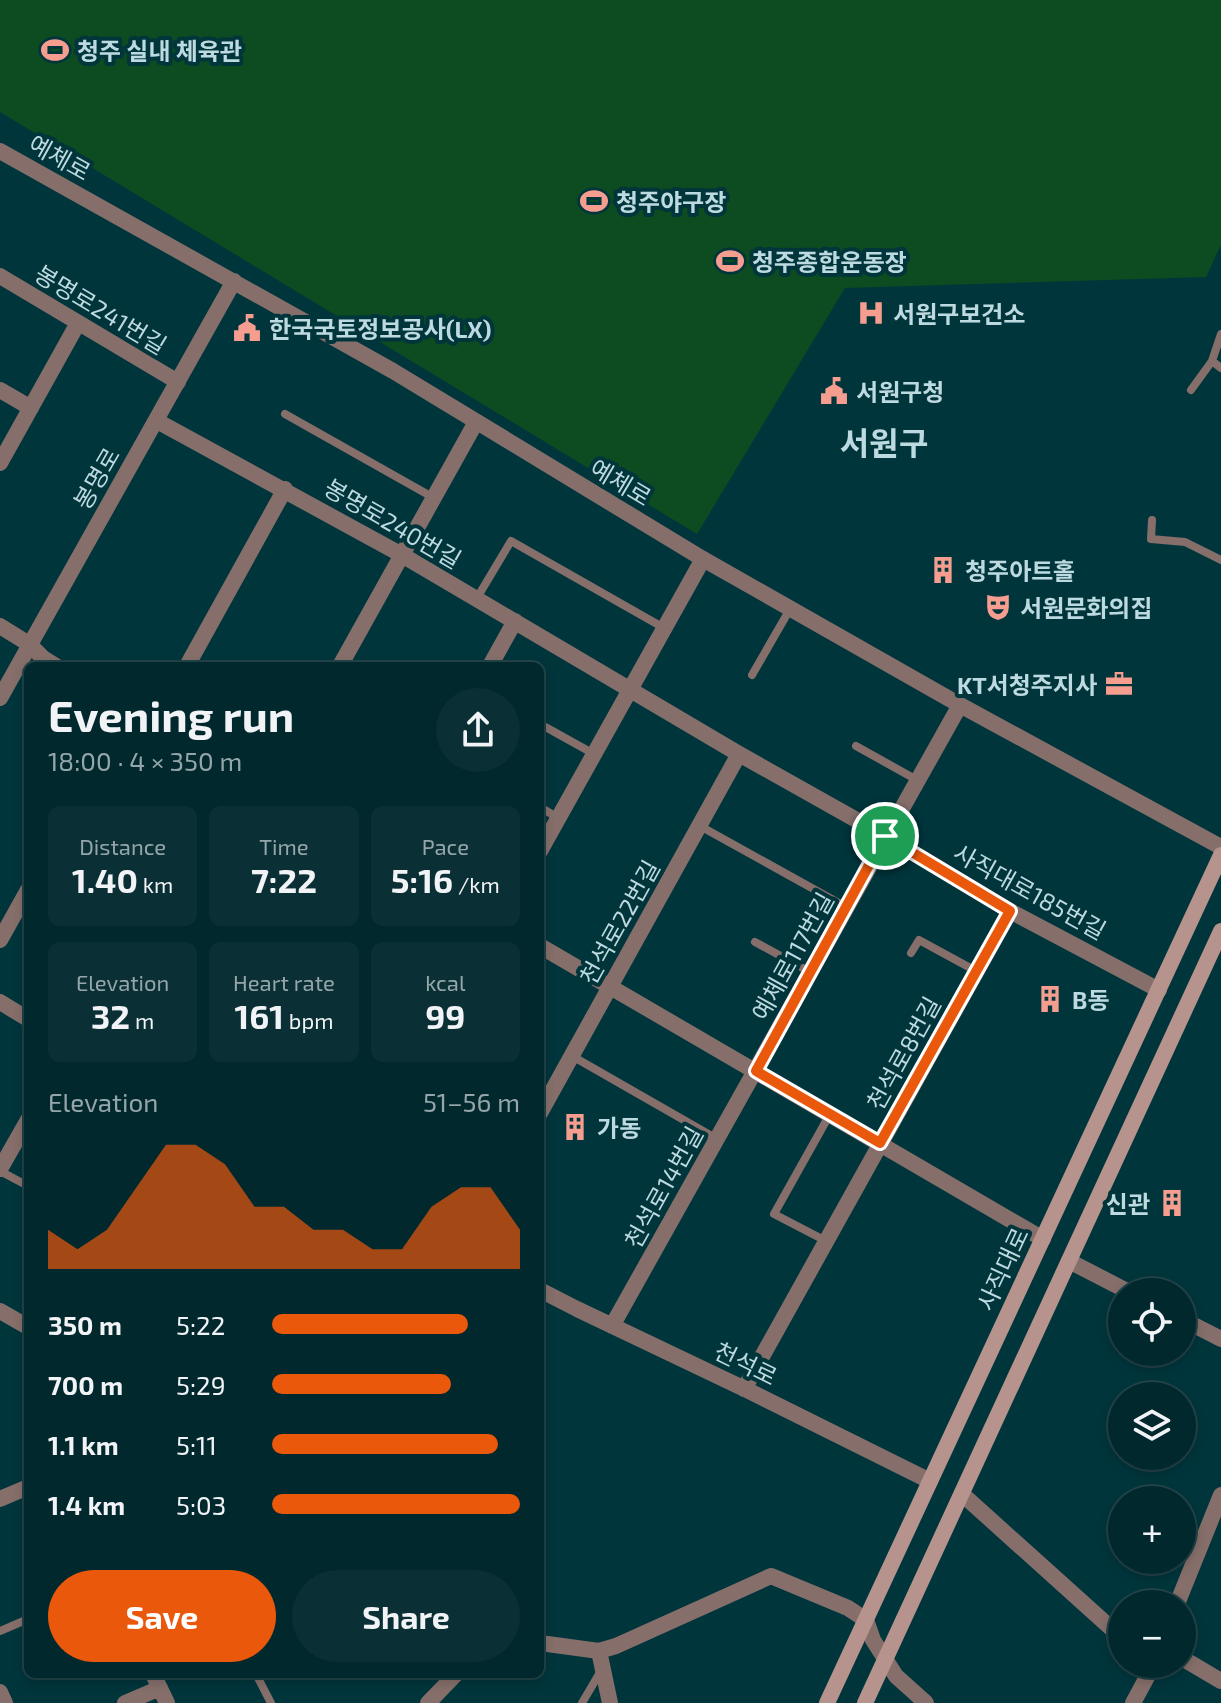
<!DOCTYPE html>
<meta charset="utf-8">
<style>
:root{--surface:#00282d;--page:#0a3035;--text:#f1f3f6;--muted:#95a6aa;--line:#224449;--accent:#ea580c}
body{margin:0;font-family:"Exo 2","Noto Sans KR",sans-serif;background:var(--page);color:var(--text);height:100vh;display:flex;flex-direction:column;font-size:30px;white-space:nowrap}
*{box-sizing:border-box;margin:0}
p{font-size:26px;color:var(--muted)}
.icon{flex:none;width:44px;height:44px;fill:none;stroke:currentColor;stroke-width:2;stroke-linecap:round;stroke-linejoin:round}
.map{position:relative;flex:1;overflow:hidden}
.panel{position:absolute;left:24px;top:662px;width:520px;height:1016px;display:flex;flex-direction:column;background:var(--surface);border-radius:12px;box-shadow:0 4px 12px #0003,0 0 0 2px var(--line)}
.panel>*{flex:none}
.fabs{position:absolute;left:1108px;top:1278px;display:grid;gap:16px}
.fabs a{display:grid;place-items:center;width:88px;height:88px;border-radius:50%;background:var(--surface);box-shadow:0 4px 12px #0003,0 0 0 2px var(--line);font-size:40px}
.pin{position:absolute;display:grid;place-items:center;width:68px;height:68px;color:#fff;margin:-34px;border:4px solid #fff;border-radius:50%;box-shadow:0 2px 8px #0007}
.round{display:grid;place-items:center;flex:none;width:84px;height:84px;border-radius:42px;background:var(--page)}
.summary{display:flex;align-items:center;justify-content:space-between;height:136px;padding:0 24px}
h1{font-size:44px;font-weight:700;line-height:60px}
.metrics{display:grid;grid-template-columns:repeat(3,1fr);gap:12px;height:136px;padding:8px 24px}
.metrics div{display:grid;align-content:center;border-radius:12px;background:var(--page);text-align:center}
.metrics b{font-size:34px;font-weight:700}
.metrics small{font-size:22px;font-weight:400}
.metrics p{font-size:22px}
.chart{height:224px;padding:16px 24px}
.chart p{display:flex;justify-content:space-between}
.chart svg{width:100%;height:144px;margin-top:8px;fill:var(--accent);opacity:.7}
.action{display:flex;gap:16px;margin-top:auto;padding:16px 24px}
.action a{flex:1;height:92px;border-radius:48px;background:var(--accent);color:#fff;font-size:32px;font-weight:700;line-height:92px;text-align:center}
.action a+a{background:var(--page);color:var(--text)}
ul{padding:0 24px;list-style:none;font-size:26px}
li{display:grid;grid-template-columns:128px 96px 1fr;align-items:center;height:60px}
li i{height:20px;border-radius:10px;background:var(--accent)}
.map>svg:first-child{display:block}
.green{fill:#0d4b21}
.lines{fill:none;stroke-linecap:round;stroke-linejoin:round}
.service{stroke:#866f6b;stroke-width:8}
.minor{stroke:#866f6b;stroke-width:16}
.tertiary{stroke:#866f6b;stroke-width:16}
.secondary{stroke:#b7938d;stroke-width:16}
.route-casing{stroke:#fff;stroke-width:16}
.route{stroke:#ea580c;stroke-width:10}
.labels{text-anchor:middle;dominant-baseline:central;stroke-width:8;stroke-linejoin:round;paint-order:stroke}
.poi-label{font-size:24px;font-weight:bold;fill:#bcdadf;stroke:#00353c;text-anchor:start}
.street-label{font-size:24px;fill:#bcdadf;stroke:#00353c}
.district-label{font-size:32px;font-weight:bold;fill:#bcdadf;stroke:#00353c}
</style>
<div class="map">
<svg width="1221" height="1703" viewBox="0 0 1221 1703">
<rect width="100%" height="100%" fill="#00353c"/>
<path class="green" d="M0,0H1221V245L1206,277L845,288L697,534L0,112Z"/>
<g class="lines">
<path class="service" d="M1212,361L1221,334
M1191,390L1212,361L1221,368
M285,414L434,498
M1152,520L1151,539L1185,542L1221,560
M477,598L511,541L664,628
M752,675L790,609
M540,724L594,754
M856,746L917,780
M540,807L558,818
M700,826L846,907
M755,942L810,972
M911,953L919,940L976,971
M572,1056L717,1139
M0,1171L28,1186
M826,1241L774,1214L830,1114
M0,1631L28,1619
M256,1674L271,1703
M582,1703L602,1669"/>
<path class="minor" d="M0,276L178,382
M0,390L31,408
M157,421L402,555L739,754L885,836L1010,911L1159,990
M0,463L78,323
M0,626L29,644L43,658L56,666
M187,666L285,489
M340,666L476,422
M490,666L515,621
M540,851L703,559
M0,940L28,890
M540,946L1043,1239
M0,1002L28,1019
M540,1113L739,754
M0,1169L28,1120
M1069,1261L1129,1292
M540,1290L577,1309L749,1391L930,1481
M0,1311L28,1327
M1182,1319L1221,1339
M612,1326C729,1119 843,911 960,705
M744,1389L1010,911
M962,1494L1122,1638
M0,1499L28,1487
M1177,1604L1221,1495
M540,1643L599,1651L616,1646L771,1576L848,1608L866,1620L873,1640L896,1676L926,1703
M599,1651L610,1703
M1182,1658L1221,1681
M153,1674L167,1703
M0,1692L5,1703
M125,1703L160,1688
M428,1703L456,1674
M1133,1703L1154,1664"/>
<path class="tertiary" d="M0,151L393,371L703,559L960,705L1221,847
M0,698L234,281"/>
<path class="secondary" d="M827,1703L1221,855
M865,1703L1221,931"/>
</g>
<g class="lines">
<g class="route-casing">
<path id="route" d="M885,836L1010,911L880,1143L756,1071Z"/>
</g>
<use href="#route" class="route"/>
</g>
<defs>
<g id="stadium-bare" transform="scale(2.16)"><path d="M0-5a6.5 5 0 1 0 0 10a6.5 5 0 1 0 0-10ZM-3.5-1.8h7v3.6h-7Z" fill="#f59d8f" stroke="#00353c" stroke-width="2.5" paint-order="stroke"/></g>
<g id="hospital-bare" transform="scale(2.16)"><path d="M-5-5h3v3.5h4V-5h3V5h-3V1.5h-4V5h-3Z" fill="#f59d8f" stroke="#00353c" stroke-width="2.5" paint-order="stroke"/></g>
<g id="civic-bare" transform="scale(2.16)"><path d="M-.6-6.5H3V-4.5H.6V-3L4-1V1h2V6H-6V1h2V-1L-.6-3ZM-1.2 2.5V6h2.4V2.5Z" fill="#f59d8f" stroke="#00353c" stroke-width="2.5" paint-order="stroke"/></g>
<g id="building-bare" transform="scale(2.16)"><path d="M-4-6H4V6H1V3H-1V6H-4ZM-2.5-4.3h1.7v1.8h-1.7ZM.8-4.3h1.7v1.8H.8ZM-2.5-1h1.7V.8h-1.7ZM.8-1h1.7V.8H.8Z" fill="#f59d8f" stroke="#00353c" stroke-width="2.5" paint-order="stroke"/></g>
<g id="theatre-bare" transform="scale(2.16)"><path d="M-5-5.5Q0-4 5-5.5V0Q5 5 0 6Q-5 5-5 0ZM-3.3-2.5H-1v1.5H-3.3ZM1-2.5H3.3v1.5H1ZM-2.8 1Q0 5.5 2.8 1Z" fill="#f59d8f" stroke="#00353c" stroke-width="2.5" paint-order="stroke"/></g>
<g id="office-bare" transform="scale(2.16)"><path d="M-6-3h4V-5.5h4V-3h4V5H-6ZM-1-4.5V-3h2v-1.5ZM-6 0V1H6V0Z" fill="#f59d8f" stroke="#00353c" stroke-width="2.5" paint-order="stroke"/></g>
</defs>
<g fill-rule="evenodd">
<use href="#stadium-bare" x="55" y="50"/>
<use href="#stadium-bare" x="594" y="201"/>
<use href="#stadium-bare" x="730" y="261"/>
<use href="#hospital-bare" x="871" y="313"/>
<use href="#civic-bare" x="247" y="328"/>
<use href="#civic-bare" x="834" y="391"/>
<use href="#building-bare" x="943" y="570"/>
<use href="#theatre-bare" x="998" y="607"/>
<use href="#office-bare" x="1119" y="684"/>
<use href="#building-bare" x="1050" y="999"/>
<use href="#building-bare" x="575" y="1127"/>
<use href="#building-bare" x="1172" y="1203"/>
</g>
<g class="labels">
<g class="poi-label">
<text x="77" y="50">청주 실내 체육관</text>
<text x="616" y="201">청주야구장</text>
<text x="752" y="261">청주종합운동장</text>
<text x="893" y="313">서원구보건소</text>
<text x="269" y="328">한국국토정보공사(LX)</text>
<text x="856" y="391">서원구청</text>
<text x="965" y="570">청주아트홀</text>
<text x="1020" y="607">서원문화의집</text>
<text x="1097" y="684" text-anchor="end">KT서청주지사</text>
<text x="1072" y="999">B동</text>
<text x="597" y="1127">가동</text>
<text x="1150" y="1203" text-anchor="end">신관</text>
</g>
<g class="street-label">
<text transform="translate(60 157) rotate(29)">예체로</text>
<text transform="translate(101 309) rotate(31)">봉명로241번길</text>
<text transform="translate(96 478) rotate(-60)">봉명로</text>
<text transform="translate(621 482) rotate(31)">예체로</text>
<text transform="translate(393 523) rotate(30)">봉명로240번길</text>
<text transform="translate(1030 891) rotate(29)">사직대로185번길</text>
<text transform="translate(619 922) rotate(-61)">천석로22번길</text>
<text transform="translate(792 956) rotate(-61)">예체로117번길</text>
<text transform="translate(903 1053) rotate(-61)">천석로8번길</text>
<text transform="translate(663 1187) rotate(-61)">천석로14번길</text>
<text transform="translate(1002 1269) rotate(-65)">사직대로</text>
<text transform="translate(746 1363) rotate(26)">천석로</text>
</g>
<g class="district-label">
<text x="884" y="442">서원구</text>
</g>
</g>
</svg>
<div class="fabs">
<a><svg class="icon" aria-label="locate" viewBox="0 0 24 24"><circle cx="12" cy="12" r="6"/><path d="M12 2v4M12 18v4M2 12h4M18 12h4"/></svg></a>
<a><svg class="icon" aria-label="layers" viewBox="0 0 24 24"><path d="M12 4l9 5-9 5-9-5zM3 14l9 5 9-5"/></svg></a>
<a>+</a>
<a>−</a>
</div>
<div class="pin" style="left:885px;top:836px;background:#1e9e55"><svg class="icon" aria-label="arrive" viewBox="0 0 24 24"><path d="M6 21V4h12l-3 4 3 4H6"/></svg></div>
<section class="panel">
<div class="summary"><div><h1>Evening run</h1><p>18:00 · 4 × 350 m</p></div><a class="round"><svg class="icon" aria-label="share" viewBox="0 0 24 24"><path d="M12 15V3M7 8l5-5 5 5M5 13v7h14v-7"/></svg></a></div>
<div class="metrics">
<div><p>Distance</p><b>1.40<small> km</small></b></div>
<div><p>Time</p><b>7:22</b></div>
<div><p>Pace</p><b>5:16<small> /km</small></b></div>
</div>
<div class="metrics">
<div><p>Elevation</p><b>32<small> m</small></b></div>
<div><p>Heart rate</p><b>161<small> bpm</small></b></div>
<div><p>kcal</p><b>99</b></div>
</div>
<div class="chart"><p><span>Elevation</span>51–56 m</p>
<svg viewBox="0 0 160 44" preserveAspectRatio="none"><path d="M0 44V32L10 38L20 32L30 19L40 6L50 6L60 12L70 25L80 25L90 32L100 32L110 38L120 38L130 25L140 19L150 19L160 32V44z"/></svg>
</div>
<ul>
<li><b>350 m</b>5:22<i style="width:79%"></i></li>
<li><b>700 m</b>5:29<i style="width:72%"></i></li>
<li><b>1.1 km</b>5:11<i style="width:91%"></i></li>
<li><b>1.4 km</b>5:03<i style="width:100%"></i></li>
</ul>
<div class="action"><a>Save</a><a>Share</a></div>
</section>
</div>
